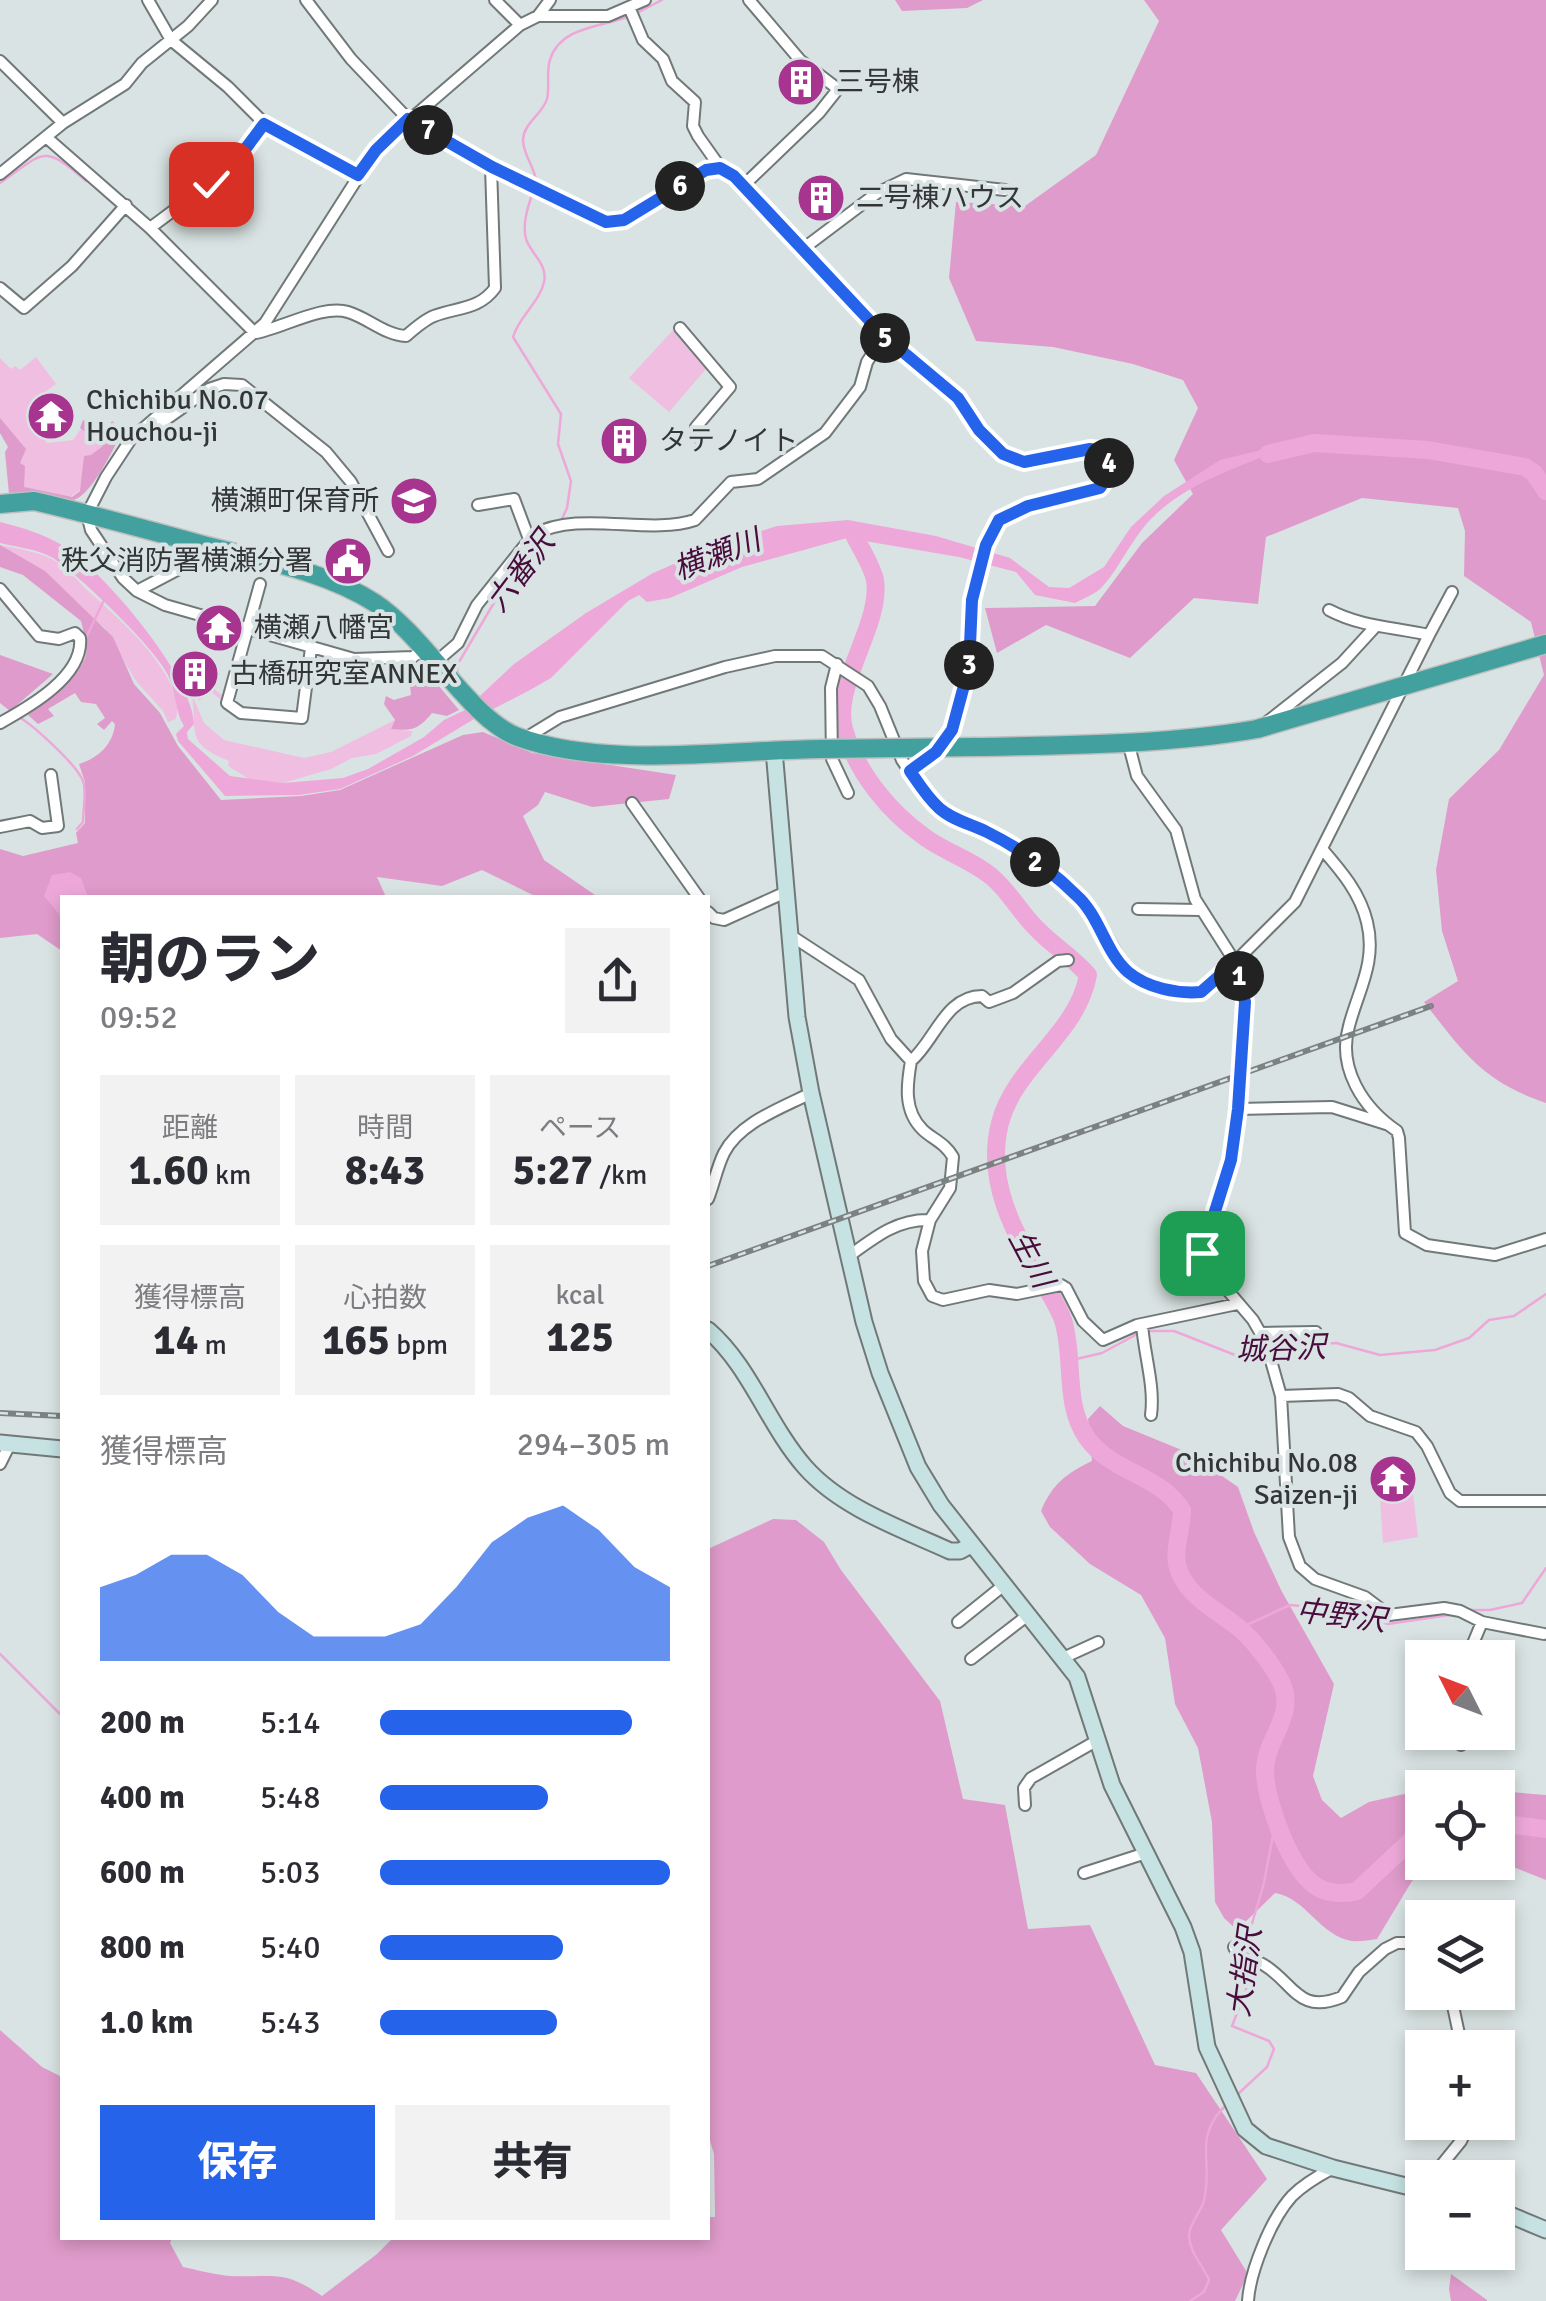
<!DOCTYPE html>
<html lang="ja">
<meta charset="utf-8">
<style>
:root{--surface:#fff;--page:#f2f2f3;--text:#2b2b33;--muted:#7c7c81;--accent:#2563eb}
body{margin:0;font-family:Signika,"Noto Sans JP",sans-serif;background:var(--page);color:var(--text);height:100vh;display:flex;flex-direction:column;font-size:38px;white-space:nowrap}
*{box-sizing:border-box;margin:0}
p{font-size:32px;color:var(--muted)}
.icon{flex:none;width:55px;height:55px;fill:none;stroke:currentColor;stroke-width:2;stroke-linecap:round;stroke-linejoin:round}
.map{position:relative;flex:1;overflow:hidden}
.sheet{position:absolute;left:60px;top:895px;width:650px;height:1345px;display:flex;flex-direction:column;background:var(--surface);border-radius:0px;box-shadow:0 5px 15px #0003}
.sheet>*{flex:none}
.needle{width:65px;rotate:312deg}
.controls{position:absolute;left:1405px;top:1640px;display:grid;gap:20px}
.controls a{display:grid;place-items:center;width:110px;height:110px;border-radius:0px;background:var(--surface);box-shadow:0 5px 15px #0003;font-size:50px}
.pin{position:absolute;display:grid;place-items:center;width:85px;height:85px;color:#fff;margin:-42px;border-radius:20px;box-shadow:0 5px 15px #0006}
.km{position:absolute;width:50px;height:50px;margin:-25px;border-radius:50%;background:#222;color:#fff;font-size:28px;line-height:50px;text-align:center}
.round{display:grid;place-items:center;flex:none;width:105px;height:105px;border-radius:0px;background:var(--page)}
.summary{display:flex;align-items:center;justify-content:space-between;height:170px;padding:0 40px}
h1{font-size:55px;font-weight:800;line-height:75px}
.metrics{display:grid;grid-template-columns:repeat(3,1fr);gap:15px;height:170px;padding:10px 40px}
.metrics div{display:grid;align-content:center;border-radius:0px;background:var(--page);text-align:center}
.metrics b{font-size:42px;font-weight:800}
.metrics small{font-size:28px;font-weight:400}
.metrics p{font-size:28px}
.chart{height:280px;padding:20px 40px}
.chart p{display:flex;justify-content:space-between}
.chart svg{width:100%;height:180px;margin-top:10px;fill:var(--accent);opacity:.7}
.primary-button{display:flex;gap:20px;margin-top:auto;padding:20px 40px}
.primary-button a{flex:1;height:115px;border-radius:0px;background:var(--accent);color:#fff;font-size:40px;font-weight:800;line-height:115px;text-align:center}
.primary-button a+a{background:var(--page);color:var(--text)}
ul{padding:0 40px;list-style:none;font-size:32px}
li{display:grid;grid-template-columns:160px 120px 1fr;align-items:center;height:75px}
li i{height:25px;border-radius:12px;background:var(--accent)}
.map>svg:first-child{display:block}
.green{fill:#efbee0}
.forest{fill:#df9bcb}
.water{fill:#eda8d9}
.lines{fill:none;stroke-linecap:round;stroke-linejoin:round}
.stream{stroke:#eda8d9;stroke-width:2.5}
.river{stroke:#eda8d9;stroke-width:18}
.street-casing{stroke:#717978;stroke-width:14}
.secondary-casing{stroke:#717978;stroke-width:19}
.highway-casing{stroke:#bdbfbf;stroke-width:21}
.street{stroke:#fff;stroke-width:10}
.secondary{stroke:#c6e2e2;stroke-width:15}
.highway{stroke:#42a09e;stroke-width:18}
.rail-casing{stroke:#7c8282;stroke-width:6}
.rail{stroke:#dae3e3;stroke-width:2.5;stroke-dasharray:8;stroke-linecap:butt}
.highway-bridge-casing{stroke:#bdbfbf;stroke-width:21;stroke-linecap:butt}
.highway-bridge{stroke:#42a09e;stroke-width:18}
.route-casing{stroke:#fff;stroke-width:20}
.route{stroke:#2563eb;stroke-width:12}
.labels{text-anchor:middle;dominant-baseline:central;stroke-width:8;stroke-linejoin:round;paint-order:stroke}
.poi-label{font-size:28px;fill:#323636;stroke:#dae3e3;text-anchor:start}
.water-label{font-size:30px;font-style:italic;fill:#490d3d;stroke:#dae3e3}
</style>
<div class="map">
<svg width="1546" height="2301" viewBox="0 0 1546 2301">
<rect width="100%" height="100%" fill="#dae3e3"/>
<path class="green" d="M673,330L706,369L669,412L629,378Z
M36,357L56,384L35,399L38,405L27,418L47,443L73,440L80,430L91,427L104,448L82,488L69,498L20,487L19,473L0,420V358L11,369L15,366L20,370Z
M0,545C21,549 41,552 59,563C69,570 78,581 87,590C116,616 187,676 176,719L168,722L163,711L136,681L104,627L34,575L0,562Z
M195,661L203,679L224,697L221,700L209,690L199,701L186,669Z
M192,694L204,723L224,740L304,758L331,752L395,720L391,729L412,731L411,736L376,754L352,758L331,769L283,783L249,779L228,766L229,761C186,743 197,736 192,694Z
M1413,1493L1418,1537L1383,1543L1380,1498Z"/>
<path class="forest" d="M895,0H983L967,8L902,11Z
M1144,0H1546V1103C1482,1081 1464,1053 1424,1002L1458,981L1442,931L1436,870L1449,799L1499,750L1544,675L1531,622L1464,576L1465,531L1458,508L1362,498L1266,537L1258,604L1194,598L1130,658L1046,625L997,653L985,608L1095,606L1142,543L1193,494L1174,460L1198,408L1183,380L1133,364L1053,347L976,341L949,278L956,202L1025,206L1096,155L1159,21Z
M0,418L26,449L20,463L25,466L24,487L72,497L80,491L84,456L91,455L103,446L93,436L96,433L93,429L84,431L80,428L83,420L98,427L104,421L107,429L112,421L120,429V435C113,451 90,497 73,500C53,504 30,490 9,494L5,452L8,447L0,433Z
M0,545L45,571L113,637L134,684L160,713L178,746L221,800L301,796L340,790L463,735L483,732L532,753L676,775L669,799L592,807L545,792L538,805L523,816L544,860L598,897H537L482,870L442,886L377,877L386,897L62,898V951L37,934L0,938V849L23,856L78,843L76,833L85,823V782L79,764C98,758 113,745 115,724L112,721L104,730L97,724L105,718L96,704L81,702L75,693L48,709L54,716L38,724L28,715C44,701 82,676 86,654C88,645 83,630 81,621L23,575L0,567Z
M0,655L53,674L10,711L0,703Z
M408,665L424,668L459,710L447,716L432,713C418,730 412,731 391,729L395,720L384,704L386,696L394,700L411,695Z
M1100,1406L1123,1426L1189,1453L1238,1487L1254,1532L1281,1590L1334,1684L1313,1776L1322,1800L1341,1818L1369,1802L1422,1790V1862L1470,1863L1437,1865L1412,1881L1377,1939C1369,1940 1359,1942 1352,1941C1320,1936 1306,1898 1275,1893L1237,1930L1224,1918L1215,1902L1212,1822L1198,1748L1175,1704L1165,1638L1141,1595L1090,1564L1050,1527L1041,1511C1052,1484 1067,1473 1092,1461L1088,1419Z
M773,1519L796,1520L824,1542L841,1570L940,1701L963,1799L1005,1805L1028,1929L1090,1925L1155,2065L1196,2073L1267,2179L1221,2230L1248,2274L1235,2301H0V2030L42,2067L62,2077V2238H172L170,2243L183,2267C198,2270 215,2275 231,2276C275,2278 283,2269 322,2296L377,2254L393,2238H708V2217H715L714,2154L708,2134V1549Z
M1498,1791L1546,1795V1880L1498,1861Z
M1451,2274L1487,2300V2301H1451L1449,2289Z"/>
<path class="water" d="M1303,440C1252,464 1193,477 1152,518C1132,538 1119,569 1102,587C1096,594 1084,598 1075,603L1035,595L1016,572L959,557L847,538L742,567L670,598L647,602L639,595L628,601L551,678L530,690L474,719L413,756L340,789L299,795L225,796L178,741L176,734L184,726C175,712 176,691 168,675C156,649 78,574 53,558C38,549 16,547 0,543V522C23,528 45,534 65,547C104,572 193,677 194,724L187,732L188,739L230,776L283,783L343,778L368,769L424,737L444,720L465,710L514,664L586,613L653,573L722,543L777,526L848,520L936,536L1010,558L1049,587L1069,588L1104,567L1131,527L1164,496L1220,460Z
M70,872L81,878L88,897L62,898V927L59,914L44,896L52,875Z"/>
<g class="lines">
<path class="stream" d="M637,13L662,0
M0,183C45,152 42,143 86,181
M537,185C536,169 523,155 523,140C524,122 542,115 547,99C550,87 546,72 550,60C560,26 603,27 630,16
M533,192C528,206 522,224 526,239C531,254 548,264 544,282C540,302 519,316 513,337L561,414L558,444L571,481L567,508L561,521
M84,642L104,600
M457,672L459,662L501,591L549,534
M19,717C34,726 77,765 83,781C87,792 83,810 83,822L77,829
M1147,1331H1174L1235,1355L1264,1348
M1272,1347L1336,1343L1380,1355L1435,1350L1469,1338L1489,1320L1514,1316L1546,1294
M1068,1361L1102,1353L1139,1333
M1468,1610H1490L1522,1603L1546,1568
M1240,1628L1290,1605L1343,1610L1388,1624L1456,1614
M0,1654L62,1716
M1247,1954L1248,1937L1264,1883L1275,1824
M1238,2094L1267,2067L1274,2049L1269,2041L1232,2026L1246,1990L1247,1962
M1190,2301L1204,2292L1209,2280C1203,2265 1190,2254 1189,2236C1189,2223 1201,2213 1204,2200C1214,2159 1191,2138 1228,2103"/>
<path class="river" d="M1268,454L1314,443L1428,450L1525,467L1534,473L1546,491
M852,531C859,546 872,565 875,580C882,624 832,685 844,729C857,773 889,812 926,838C947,853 972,860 992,877C1010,892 1020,913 1037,929C1053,946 1073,957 1088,975C1077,1035 1015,1065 1000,1123C985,1181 1014,1232 1042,1280C1049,1293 1058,1306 1063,1320C1075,1359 1063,1403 1087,1438C1112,1473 1159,1474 1182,1510C1182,1528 1174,1546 1177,1564C1183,1593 1213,1608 1234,1624C1251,1636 1273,1665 1282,1684C1296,1717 1264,1740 1265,1772C1266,1803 1291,1873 1319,1888C1330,1894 1346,1894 1357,1891L1422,1830
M1498,1823L1546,1829"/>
<g class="street-casing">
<path id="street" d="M148,0L171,40L228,87L265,124L358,175
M306,0L351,59L408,119L491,167L601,220L613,223L624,220L706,170L720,167
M495,0L520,25
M629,7L643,40L663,59L672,81L695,102L693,126L698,136L720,167L734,176L883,337L957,398L979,430L1003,454L1024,461L1090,449L1100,450L1109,459L1108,476L1099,488L1028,506L999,520L987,545L972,600L969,667L952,730L936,752L911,771
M538,16L550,0
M0,61L63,123
M46,137L150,228L255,333
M0,174L63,123L125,84L142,63L188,26L212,0
M743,186L819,113L838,89L800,60L749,0
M150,228L225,172L265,124
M804,248L877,193L906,179L1005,190
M0,288L24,308L72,266L126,205
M680,328L730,387L696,427L698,437
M256,333C282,328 324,304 348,312C368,318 385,335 406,336C415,328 424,320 434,316C457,307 479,310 495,288L491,167
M141,437L209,389L224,384L242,385L326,452L351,482L388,551
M478,505L514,499L529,539
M260,584L227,703L241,713L302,718L311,648
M0,589L39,636L59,639L75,633L80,638C84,676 29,707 0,723
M137,591L196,560L207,545
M1429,635L1452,592
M425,648L413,657L354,659L165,605L137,591L123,578L91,530L87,514L106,477L131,439L265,323L376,149L520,25L538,16H608L645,0
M437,661L458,643L477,605L533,535C580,509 647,536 695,520L731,482L758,479L825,433L860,387L867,362L883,337
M837,664L831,688L832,759L848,793
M1267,722L1342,663L1375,627
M524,739L560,717L725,667L775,656H822L868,686L880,706L902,760L922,790L941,810L1006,843L1079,896L1099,922L1126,971L1155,986L1177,992L1201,991L1212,985L1295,902L1429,635C1394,627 1361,627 1329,610
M1128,742L1137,776L1176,830L1195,899L1235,962L1245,1002L1238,1109L1231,1160L1202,1253L1206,1265L1253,1320L1266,1343L1281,1396L1289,1537L1300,1566L1315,1579L1365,1597L1389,1615L1444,1608L1460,1611L1482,1622L1544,1634
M632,803L699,898
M0,827L30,821L42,828L58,826L51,775
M1323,850C1342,872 1360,893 1367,922C1377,962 1358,991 1349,1026C1337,1068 1363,1108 1397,1131L1399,1138L1405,1233L1427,1245L1495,1255L1546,1239
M1138,909L1201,910
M708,912L714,918L724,920L786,892
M790,935L859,980L891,1039L911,1061C907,1084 903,1111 923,1130C934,1140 945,1143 953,1157L950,1188L930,1220L922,1251L924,1281L932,1296L943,1300L989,1290L1017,1294L1061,1285L1066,1288L1083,1321L1103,1340L1137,1325L1237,1304
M911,1061C935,1041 945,996 982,996L989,1002L1013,993L1058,961L1068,960
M1238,1109L1332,1107L1386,1124
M708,1199C714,1184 717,1167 724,1153C740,1122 782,1108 811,1093
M849,1256C875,1237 897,1219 930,1220
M1142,1324C1144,1354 1155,1386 1151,1415
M1261,1333L1316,1332
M1281,1396L1338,1394L1349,1398L1370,1416L1416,1432L1427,1446L1450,1493L1460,1501H1546
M0,1464L10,1444
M958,1622L1004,1585
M1063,1658L1098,1642
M1467,1658L1482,1622
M971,1659L1028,1615
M1461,1745L1464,1732
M1025,1805L1024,1788L1031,1778L1098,1740
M1084,1873L1146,1853
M1234,1947L1240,1959C1249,1961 1257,1960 1264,1965C1294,1983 1298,2015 1342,1997L1359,1972L1385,1949L1397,1943H1422
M1450,1992L1462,2048
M1431,2178L1461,2141L1470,2122
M1248,2301C1250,2271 1271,2219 1292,2196C1304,2184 1318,2176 1333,2168"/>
</g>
<g class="secondary-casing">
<path id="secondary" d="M774,750L797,1017L811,1093L864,1322L880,1373L918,1467L941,1505L1077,1677L1112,1785L1183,1927L1192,1952L1207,2047L1245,2129L1266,2146L1333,2168L1422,2190
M708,1330C750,1366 768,1425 805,1467C841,1508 902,1529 950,1551H960L971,1545
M0,1443L62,1449
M1498,2210L1546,2230"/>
</g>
<g class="highway-casing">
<path id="highway" d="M0,504L34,501C94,515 152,531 211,547C266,561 327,572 375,603C425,636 471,720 518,737C606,769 728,750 820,749
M976,747C1070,745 1165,745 1257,729L1546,644"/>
</g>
<use href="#street" class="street"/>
<use href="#secondary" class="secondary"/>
<use href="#highway" class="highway"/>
<g class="rail-casing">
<path id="rail" d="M708,1266L1431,1006
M0,1413L62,1416"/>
</g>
<use href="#rail" class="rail"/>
<g class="highway-bridge-casing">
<path id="highway-bridge" d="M820,749L976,747"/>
</g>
<use href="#highway-bridge" class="highway-bridge"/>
</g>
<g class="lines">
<g class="route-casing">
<path id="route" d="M211,184L240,156L264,124L358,175L376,150L408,119L492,167L606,222L624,220L706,170L720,168L734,176L884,336L958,398L979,430L1003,454L1024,462L1090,449L1100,450L1110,460L1108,476L1100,488L1028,506L999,520L986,545L972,600L969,667L952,730L936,752L910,771C919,784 927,797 939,808C952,820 971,824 987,832C1019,848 1051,870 1076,895C1100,916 1105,952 1128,972C1147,988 1177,994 1201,992L1235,962L1245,1002L1238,1109L1231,1160L1202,1253"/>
</g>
<use href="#route" class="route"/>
</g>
<defs>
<g id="building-disc" transform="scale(2.5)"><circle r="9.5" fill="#a7348f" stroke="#dae3e3"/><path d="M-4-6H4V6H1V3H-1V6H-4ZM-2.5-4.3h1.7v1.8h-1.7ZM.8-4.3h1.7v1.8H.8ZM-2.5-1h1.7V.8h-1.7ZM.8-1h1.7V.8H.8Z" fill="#fff"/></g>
<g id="temple-disc" transform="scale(2.5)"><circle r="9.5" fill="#a7348f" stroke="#dae3e3"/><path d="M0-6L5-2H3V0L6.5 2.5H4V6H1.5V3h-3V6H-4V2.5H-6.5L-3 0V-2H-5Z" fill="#fff"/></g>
<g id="school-disc" transform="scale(2.5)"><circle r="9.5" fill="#a7348f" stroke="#dae3e3"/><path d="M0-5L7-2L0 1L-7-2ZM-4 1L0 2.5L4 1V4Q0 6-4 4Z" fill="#fff"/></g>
<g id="civic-disc" transform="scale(2.5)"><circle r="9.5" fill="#a7348f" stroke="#dae3e3"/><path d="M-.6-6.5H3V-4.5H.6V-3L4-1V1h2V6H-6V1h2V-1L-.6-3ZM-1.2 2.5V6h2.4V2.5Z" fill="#fff"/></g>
</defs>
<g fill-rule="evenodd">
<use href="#building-disc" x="801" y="82"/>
<use href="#building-disc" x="821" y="198"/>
<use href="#temple-disc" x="51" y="416"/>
<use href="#building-disc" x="624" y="441"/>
<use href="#school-disc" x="414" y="501"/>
<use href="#civic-disc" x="348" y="561"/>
<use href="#temple-disc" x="219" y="628"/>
<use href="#building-disc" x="195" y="674"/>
<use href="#temple-disc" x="1393" y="1479"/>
</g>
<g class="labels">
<g class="poi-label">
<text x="836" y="82">三号棟</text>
<text x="856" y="198">二号棟ハウス</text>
<text x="86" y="400">Chichibu No.07<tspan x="86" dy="32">Houchou-ji</tspan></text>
<text x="659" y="441">タテノイト</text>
<text x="379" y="501" text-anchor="end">横瀬町保育所</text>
<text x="313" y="561" text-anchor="end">秩父消防署横瀬分署</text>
<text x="254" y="628">横瀬八幡宮</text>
<text x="230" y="674">古橋研究室ANNEX</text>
<text x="1358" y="1463" text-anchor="end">Chichibu No.08<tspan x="1358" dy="32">Saizen-ji</tspan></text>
</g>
<g class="water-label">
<text transform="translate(717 555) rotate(-21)">横瀬川</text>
<text transform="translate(521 572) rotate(-53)">六番沢</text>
<text transform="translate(1031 1259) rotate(62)">生川</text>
<text transform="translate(1281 1349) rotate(-2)">城谷沢</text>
<text transform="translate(1341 1616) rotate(7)">中野沢</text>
<text transform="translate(1245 1972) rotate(-82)">大指沢</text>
</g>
</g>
</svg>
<div class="controls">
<a><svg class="needle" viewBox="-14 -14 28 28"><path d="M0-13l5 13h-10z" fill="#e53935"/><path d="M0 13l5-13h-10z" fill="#7c7c81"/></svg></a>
<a><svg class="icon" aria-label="locate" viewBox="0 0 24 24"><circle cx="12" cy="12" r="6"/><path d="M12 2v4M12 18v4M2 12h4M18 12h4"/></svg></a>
<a><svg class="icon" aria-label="layers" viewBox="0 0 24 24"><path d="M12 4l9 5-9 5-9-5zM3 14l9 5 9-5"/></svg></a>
<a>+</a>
<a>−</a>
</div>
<div class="pin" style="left:1202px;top:1253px;background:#1e9e55"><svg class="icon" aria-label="arrive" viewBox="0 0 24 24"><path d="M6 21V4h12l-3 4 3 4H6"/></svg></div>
<div class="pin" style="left:211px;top:184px;background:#d93025"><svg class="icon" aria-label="check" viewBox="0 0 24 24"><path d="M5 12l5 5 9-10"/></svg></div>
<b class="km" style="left:1239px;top:976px">1</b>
<b class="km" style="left:1035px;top:862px">2</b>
<b class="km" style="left:969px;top:665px">3</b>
<b class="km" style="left:1109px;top:463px">4</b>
<b class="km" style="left:885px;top:338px">5</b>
<b class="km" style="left:680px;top:186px">6</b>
<b class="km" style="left:428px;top:130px">7</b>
<section class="sheet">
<div class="summary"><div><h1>朝のラン</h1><p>09:52</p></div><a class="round"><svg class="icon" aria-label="share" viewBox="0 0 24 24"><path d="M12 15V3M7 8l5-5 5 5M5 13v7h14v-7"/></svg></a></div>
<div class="metrics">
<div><p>距離</p><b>1.60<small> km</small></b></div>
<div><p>時間</p><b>8:43</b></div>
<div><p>ペース</p><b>5:27<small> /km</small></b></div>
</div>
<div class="metrics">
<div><p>獲得標高</p><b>14<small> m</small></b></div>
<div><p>心拍数</p><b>165<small> bpm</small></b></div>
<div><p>kcal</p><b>125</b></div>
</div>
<div class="chart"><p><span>獲得標高</span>294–305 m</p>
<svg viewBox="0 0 160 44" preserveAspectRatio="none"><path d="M0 44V26L10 23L20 18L30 18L40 23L50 32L60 38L70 38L80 38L90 35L100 26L110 15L120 9L130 6L140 12L150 21L160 26V44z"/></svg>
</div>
<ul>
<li><b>200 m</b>5:14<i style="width:87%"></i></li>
<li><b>400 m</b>5:48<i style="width:58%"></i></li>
<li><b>600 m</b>5:03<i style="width:100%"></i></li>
<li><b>800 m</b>5:40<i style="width:63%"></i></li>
<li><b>1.0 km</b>5:43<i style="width:61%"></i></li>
</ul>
<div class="primary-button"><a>保存</a><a>共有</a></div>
</section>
</div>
